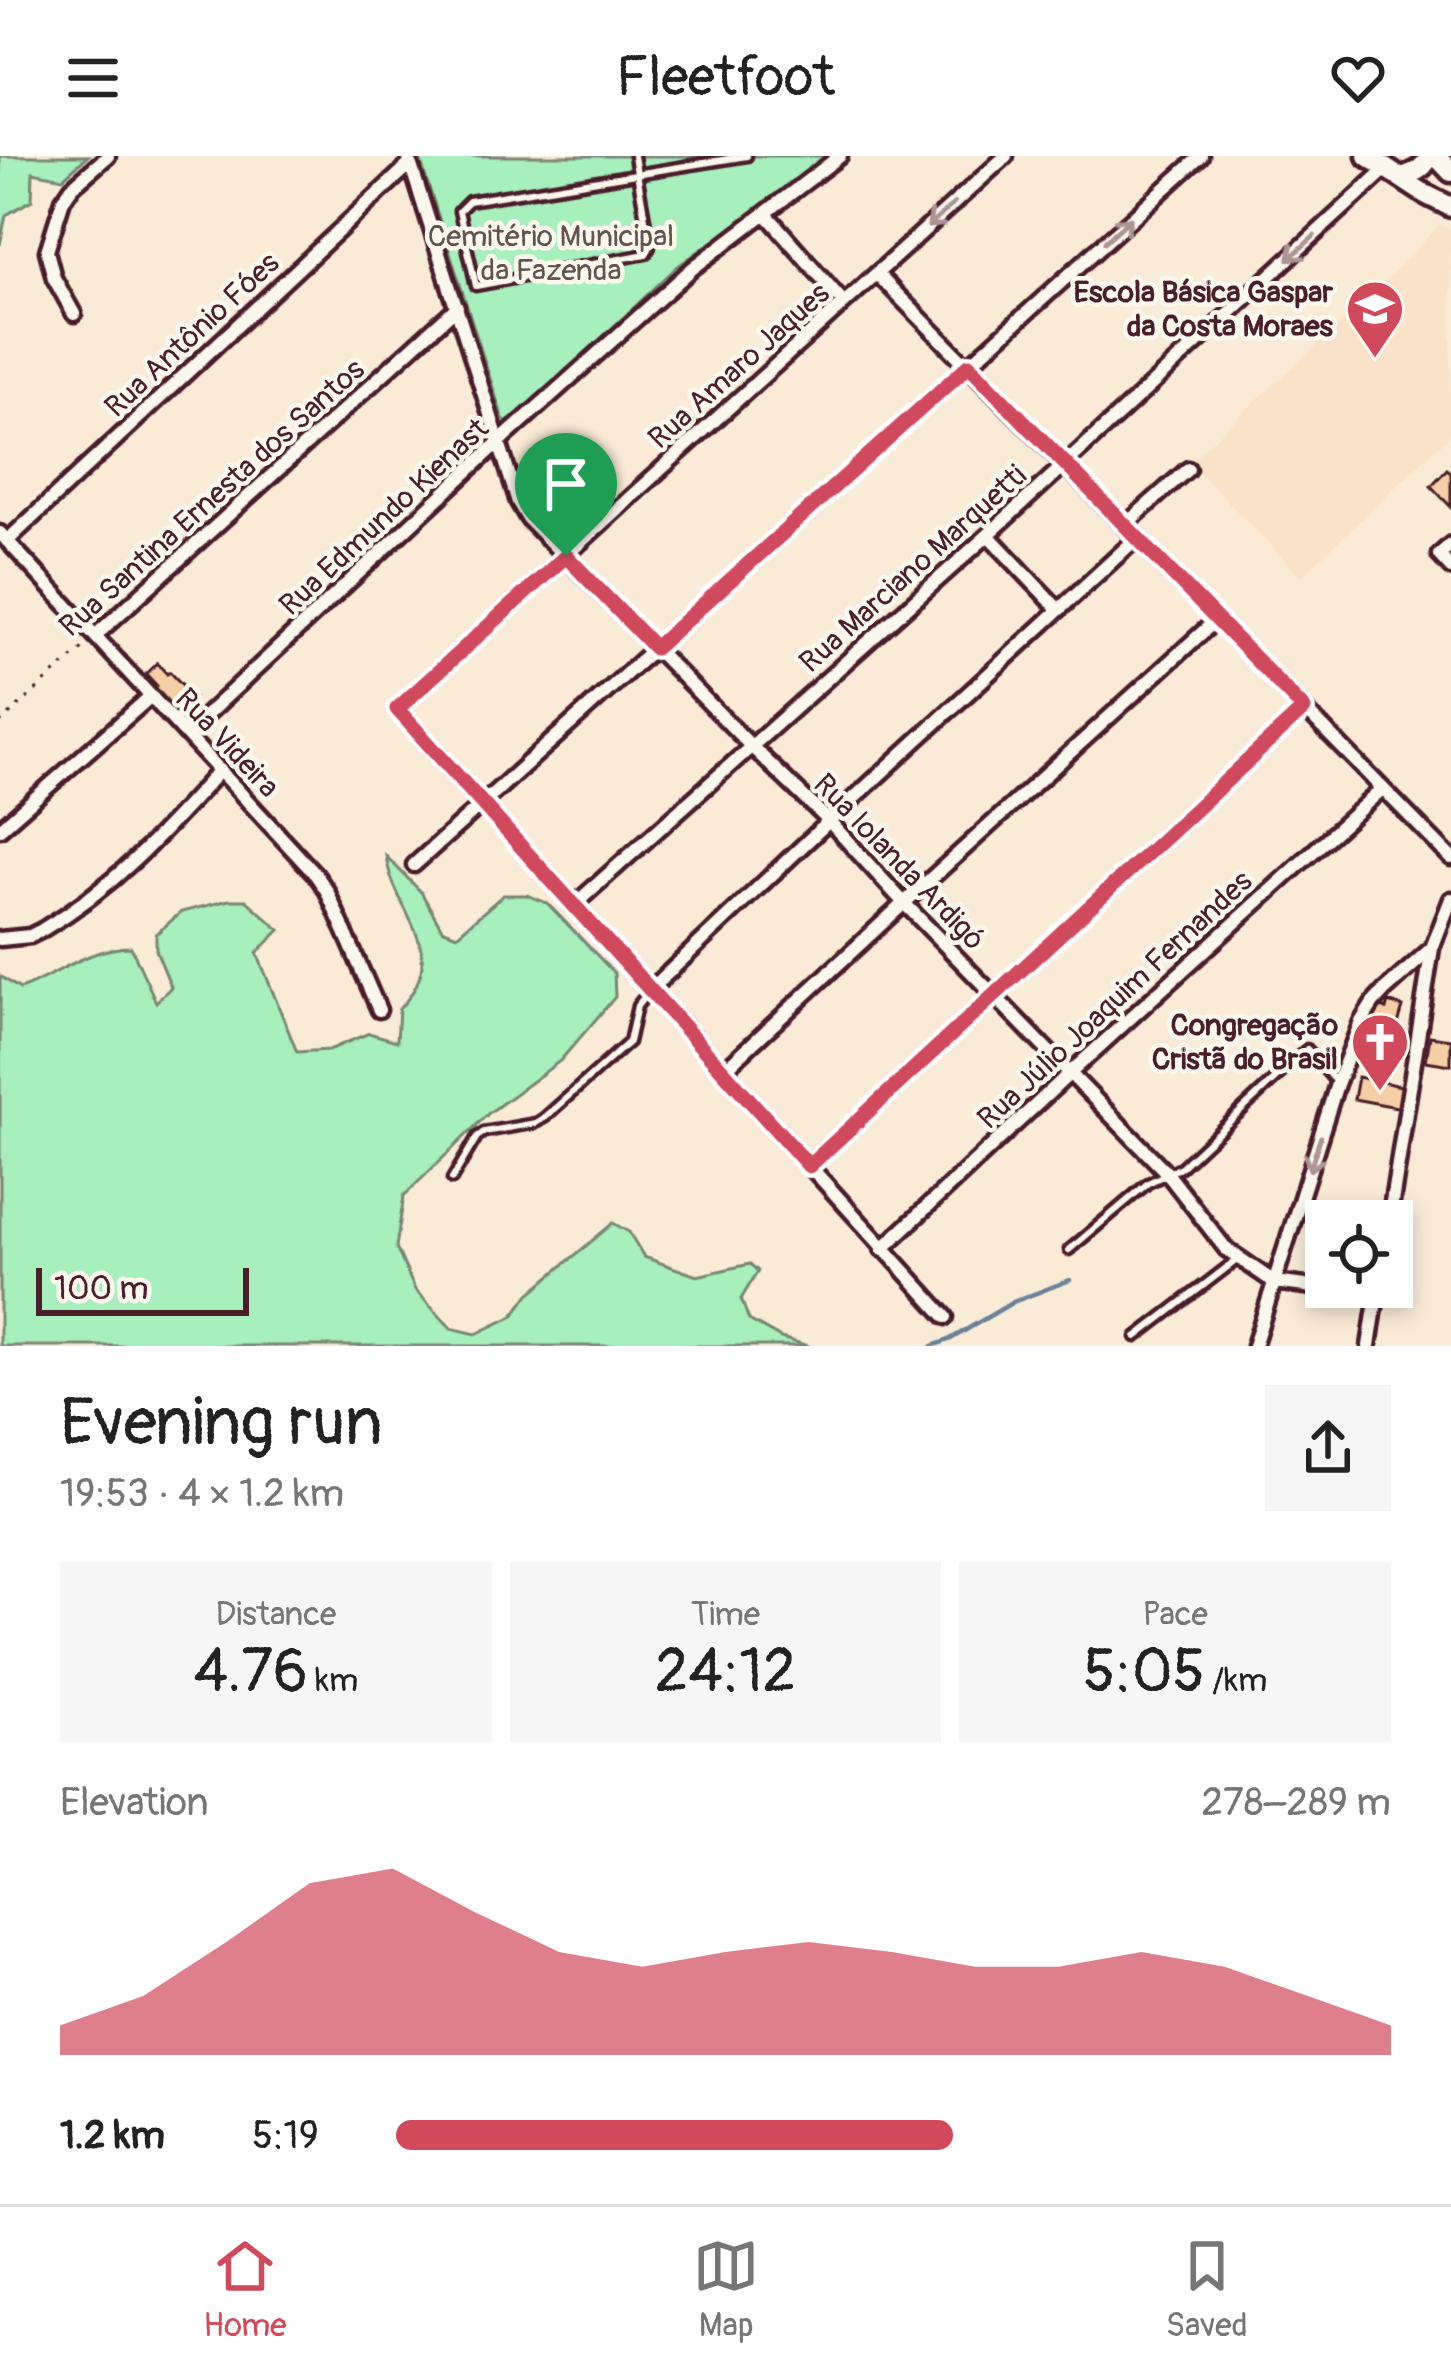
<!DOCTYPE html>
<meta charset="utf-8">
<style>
:root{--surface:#fff;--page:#f6f6f6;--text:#222;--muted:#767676;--line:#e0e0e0;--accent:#d1495b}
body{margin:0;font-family:Pangolin,sans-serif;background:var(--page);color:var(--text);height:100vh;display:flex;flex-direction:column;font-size:45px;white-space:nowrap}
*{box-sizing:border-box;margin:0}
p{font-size:39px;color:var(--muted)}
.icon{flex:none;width:66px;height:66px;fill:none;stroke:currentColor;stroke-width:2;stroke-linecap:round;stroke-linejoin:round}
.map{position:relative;height:1190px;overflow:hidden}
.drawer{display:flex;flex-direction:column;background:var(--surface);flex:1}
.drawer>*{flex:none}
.tools{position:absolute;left:1305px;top:1044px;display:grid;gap:24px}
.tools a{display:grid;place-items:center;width:108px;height:108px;border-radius:0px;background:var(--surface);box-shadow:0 6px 18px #0003;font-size:60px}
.scale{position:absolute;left:36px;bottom:30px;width:213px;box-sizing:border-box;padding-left:12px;border:6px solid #4a1f2b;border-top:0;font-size:33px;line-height:42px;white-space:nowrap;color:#4a1f2b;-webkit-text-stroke:9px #fbf7ec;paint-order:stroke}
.pin{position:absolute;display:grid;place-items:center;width:102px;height:102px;color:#fff;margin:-123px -51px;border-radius:50% 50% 50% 0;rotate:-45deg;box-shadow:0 0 12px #0007}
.pin .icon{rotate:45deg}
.round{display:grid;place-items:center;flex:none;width:126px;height:126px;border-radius:0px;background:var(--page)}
.overview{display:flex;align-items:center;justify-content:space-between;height:204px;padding:0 60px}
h1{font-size:66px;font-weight:600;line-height:90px}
.figures{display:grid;grid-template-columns:repeat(3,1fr);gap:18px;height:204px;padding:12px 60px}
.figures div{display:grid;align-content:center;border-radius:0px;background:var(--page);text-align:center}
.figures b{font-size:60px;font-weight:600}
.figures small{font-size:33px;font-weight:400}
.figures p{font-size:33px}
.chart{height:336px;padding:24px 60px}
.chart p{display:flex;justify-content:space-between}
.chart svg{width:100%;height:216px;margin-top:12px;fill:var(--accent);opacity:.7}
ul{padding:0 60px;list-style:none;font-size:39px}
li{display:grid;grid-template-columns:192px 144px 1fr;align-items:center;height:90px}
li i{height:30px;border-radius:15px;background:var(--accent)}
header{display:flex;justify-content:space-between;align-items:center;height:156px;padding:0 60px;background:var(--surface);font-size:54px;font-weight:600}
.tab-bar{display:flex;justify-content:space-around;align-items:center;height:168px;border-top:3px solid var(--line);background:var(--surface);font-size:33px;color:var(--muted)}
.tab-bar a{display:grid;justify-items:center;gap:6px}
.tab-bar .active{color:var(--accent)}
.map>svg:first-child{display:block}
.built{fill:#f9e3c8}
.green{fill:#a7efbc;stroke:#788774;stroke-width:3}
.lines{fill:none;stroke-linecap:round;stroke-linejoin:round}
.stream{stroke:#6a8198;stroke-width:4.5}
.building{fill:#f6cfa6;stroke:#4a1f2b;stroke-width:3}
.service-casing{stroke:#4a1f2b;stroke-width:15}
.minor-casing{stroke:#4a1f2b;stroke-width:21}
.primary-casing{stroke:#4a1f2b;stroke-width:27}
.path{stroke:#4a1f2b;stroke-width:3;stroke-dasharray:3 9;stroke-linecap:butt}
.service{stroke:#fbf7ec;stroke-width:6}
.minor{stroke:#fbf7ec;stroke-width:12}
.primary{stroke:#fbf7ec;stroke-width:18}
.oneway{stroke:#ab9695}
.route-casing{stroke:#fff;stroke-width:24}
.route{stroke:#d1495b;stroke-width:15}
.labels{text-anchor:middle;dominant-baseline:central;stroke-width:9;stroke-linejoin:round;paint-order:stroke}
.park-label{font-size:30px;fill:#61534f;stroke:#fbf7ec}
.poi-label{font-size:30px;font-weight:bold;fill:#4a1f2b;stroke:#fbf7ec;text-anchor:end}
.street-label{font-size:30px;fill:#4a1f2b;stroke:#fbf7ec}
</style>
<header><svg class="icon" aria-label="menu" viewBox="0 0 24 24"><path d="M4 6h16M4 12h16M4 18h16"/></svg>Fleetfoot<svg class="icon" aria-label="heart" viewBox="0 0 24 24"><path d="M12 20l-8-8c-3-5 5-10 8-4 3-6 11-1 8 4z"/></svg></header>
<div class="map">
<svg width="1451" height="1190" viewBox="0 0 1451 1190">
<rect width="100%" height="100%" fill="#faebd7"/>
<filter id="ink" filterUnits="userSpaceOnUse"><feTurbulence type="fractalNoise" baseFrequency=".00833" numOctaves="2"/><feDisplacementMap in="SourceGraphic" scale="24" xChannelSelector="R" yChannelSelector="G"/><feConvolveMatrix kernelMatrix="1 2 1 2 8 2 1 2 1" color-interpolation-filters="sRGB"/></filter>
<g filter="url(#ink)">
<path class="built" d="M1440,68L1451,74V278L1301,421L1189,306L1380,131Z"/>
<path class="green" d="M0,0H88L63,22L33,16L32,44L6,59L0,89Z
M419,0H827L777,41L678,110L510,268L503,263Z
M386,700L421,736L442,773L457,779L503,739H527L547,747L614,817L615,841L560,905L489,957L404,1040L396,1091L415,1134L451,1172L476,1178L513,1160L529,1138L613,1067L629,1076L644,1101L697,1120L750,1108L758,1115L741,1143L749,1164L781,1182L809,1190H0V820L20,833C57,819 90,791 131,791L156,846L171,831L156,794V778L181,756L229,744H246L280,774L257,797L297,896L329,894L369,877L397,885L399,853C454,796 395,761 386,700Z"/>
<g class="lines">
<path class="stream" d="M932,1190L949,1184L1013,1146L1070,1124"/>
</g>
<path class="building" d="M1447,313L1451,316V351L1431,330Z
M157,507L167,518L170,516L194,541L177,556L155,533L157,530L146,518Z
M1388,846L1403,851L1396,875L1368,867L1376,849L1386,853Z
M1389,877L1409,880L1406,899L1386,897Z
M1430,880L1451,883V909L1426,905Z
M1358,921L1406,931L1402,952L1354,943Z"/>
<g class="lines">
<g class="service-casing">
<path id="service" d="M634,0L650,91L646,98L476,130L459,55L469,45L747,0
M452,1023L477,981L484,976L536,967L544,962L629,886L637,850L650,834
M1069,1094L1148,1027L1181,1011L1307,893L1335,925
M1136,1181L1238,1103"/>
</g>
<g class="minor-casing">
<path id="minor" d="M408,0L518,346L528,363L752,591L829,665L904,747L1167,1017L1226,1093L1274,1126L1377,1139
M766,58L844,147
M877,118L1451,702
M74,158L54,122L47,95L63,44L72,31L108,0
M1124,370L1188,313
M0,377L316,719L327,735L379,854
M988,379L1059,454
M7,385L410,8
M1451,388L1439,399L1451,412
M95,480L457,151
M186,578L499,286L693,112L840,0
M0,673L151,540
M414,709L1201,0
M574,749L988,379L1387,12
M0,783L30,780L42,774C117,729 162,678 220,614
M650,834L829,665L1137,382
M723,915L904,747L1216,464
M809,1010L1304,553
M1389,1065L1432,792L1451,743
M882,1093L1070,917L1382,633
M946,1161L397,553L1006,0
M1254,1190L1337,928L1361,866L1373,847L1385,834L1432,792
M1369,1190L1378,1132"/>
</g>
<g class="primary-casing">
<path id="primary" d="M1367,0L1425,38L1451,51
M1436,0L1451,16
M1401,21C1413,18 1425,13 1429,0"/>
</g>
<path class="path" d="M0,567L85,490"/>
<use href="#service" class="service"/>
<use href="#minor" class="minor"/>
<use href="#primary" class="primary"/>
</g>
<defs><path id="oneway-shaft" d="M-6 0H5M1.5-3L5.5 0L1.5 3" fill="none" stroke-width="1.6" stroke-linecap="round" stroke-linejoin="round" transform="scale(3)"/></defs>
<g class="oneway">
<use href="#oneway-shaft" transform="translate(941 59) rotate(138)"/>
<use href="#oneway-shaft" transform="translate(1118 74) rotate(-42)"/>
<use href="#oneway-shaft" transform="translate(1301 92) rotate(138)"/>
<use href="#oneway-shaft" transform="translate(1315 998) rotate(108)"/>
</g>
</g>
<g class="lines" filter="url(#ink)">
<g class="route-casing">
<path id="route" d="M969,209L1304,553L809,1010L397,553L566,400L655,492Z"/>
</g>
<use href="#route" class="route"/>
</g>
<defs>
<g id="school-pin" transform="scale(3)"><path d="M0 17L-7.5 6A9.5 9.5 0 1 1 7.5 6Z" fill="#d1495b" stroke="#fbf7ec"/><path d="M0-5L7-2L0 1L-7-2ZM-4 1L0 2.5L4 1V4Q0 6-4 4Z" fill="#fff"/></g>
<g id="church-pin" transform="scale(3)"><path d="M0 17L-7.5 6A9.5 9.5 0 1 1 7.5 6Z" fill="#d1495b" stroke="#fbf7ec"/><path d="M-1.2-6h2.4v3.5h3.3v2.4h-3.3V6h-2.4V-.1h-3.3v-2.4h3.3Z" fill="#fff"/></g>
</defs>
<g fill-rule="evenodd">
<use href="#school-pin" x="1375" y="153"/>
<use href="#church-pin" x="1380" y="886"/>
</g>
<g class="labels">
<g class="park-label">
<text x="551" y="80">Cemitério Municipal<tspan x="551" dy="34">da Fazenda</tspan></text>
</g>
<g class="poi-label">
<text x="1333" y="136">Escola Básica Gaspar<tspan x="1333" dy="34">da Costa Moraes</tspan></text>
<text x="1338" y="869">Congregação<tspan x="1338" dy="34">Cristã do Brasil</tspan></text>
</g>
<g class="street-label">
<text transform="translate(192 179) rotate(-43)">Rua Antônio Fóes</text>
<text transform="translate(739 210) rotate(-42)">Rua Amaro Jaques</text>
<text transform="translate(212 342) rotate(-42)">Rua Santina Ernesta dos Santos</text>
<text transform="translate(384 361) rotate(-43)">Rua Edmundo Kienast</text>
<text transform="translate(913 413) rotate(-42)">Rua Marciano Marquetti</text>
<text transform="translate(227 587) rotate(47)">Rua Videira</text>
<text transform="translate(899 706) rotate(46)">Rua Iolanda Ardigó</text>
<text transform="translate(1115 844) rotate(-43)">Rua Júlio Joaquim Fernandes</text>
</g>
</g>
</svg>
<div class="tools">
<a><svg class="icon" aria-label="locate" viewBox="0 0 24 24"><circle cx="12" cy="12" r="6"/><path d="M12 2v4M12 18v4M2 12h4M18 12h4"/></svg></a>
</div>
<div class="scale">100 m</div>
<div class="pin" style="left:566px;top:400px;background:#1e9e55"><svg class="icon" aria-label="arrive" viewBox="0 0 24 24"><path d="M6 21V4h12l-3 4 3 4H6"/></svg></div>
</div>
<section class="drawer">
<div class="overview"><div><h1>Evening run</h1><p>19:53 · 4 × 1.2 km</p></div><a class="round"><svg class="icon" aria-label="share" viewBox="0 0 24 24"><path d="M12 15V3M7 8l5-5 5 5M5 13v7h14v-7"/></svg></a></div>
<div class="figures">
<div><p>Distance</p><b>4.76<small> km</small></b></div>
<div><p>Time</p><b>24:12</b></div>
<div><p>Pace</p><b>5:05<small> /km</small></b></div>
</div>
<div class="chart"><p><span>Elevation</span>278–289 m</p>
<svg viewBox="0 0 160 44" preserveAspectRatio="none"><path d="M0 44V38L10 32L20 21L30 9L40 6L50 15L60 23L70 26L80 23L90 21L100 23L110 26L120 26L130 23L140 26L150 32L160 38V44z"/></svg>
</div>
<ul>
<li><b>1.2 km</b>5:19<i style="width:56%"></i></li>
</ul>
</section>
<nav class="tab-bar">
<a class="active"><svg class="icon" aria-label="home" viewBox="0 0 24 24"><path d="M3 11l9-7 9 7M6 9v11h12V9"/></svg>Home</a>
<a><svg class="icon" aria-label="map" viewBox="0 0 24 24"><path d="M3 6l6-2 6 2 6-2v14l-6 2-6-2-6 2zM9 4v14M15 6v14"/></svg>Map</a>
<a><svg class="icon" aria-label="saved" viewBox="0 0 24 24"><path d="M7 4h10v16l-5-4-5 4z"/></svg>Saved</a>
</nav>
